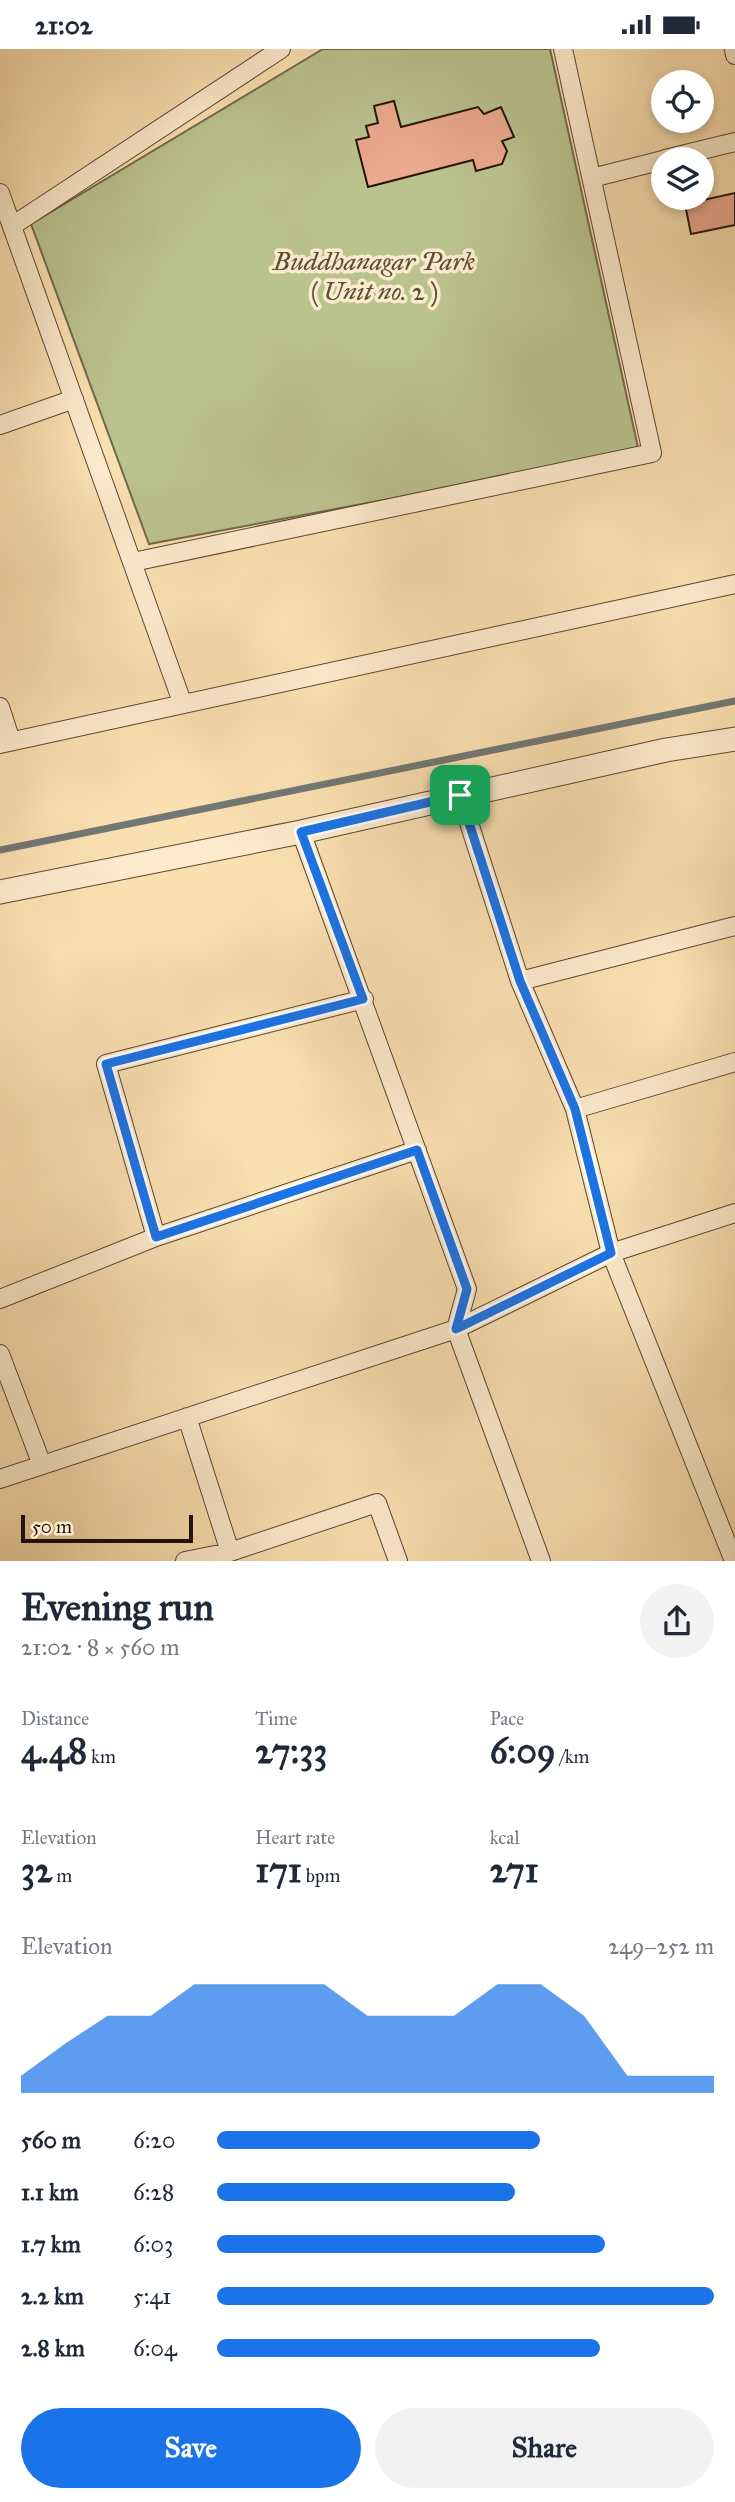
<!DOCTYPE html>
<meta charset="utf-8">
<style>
:root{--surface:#fff;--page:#f2f2f3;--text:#1f2937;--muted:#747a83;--accent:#1a73e8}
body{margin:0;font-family:"IM FELL Great Primer",serif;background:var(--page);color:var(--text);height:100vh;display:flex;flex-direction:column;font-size:26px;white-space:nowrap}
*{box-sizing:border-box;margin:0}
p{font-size:23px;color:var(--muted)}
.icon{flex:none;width:38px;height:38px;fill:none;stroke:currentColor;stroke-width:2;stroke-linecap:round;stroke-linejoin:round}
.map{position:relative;height:1512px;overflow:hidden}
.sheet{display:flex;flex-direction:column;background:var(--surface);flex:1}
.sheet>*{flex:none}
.tools{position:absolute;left:651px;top:21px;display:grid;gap:14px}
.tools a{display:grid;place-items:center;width:63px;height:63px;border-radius:50%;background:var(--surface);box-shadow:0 4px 10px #0003;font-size:35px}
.scale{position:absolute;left:21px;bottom:18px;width:172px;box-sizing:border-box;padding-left:7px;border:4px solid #25130b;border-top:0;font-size:19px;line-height:24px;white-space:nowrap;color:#25130b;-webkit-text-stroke:5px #fceacc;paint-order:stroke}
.pin{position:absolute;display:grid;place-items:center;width:60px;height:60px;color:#fff;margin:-30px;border-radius:14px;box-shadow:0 4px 10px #0006}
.round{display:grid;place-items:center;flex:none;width:74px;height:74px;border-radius:37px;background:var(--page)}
.summary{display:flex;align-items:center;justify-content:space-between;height:119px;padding:0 21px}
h1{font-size:38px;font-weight:800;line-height:52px}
.figures{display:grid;grid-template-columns:repeat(3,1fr);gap:10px;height:119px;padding:7px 21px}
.figures div{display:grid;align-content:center}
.figures b{font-size:35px;font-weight:800}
.figures small{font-size:19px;font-weight:400}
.figures p{font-size:19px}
.chart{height:196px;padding:14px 21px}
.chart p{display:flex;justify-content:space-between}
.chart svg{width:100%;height:126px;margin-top:7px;fill:var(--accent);opacity:.7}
.action{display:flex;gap:14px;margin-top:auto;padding:14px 21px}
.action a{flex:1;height:80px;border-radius:42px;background:var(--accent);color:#fff;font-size:28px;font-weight:800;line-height:80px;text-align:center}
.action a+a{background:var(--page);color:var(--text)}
ul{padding:0 21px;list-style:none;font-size:23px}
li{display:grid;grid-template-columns:112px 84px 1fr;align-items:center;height:52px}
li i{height:18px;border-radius:9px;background:var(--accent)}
.status{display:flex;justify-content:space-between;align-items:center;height:49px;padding:0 35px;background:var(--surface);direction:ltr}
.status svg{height:19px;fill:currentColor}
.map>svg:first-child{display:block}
.green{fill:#bac28e;stroke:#706a4c;stroke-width:2}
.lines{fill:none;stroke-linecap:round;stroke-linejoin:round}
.stream{stroke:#727773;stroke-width:7}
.building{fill:#eba98e;stroke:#25130b;stroke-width:2}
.minor-casing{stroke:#5a4634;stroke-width:20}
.tertiary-casing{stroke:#5a4634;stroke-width:25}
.minor{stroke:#fceacc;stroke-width:18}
.tertiary{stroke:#fceacc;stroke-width:23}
.route-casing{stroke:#fff;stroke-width:14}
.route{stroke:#1a73e8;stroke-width:9}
.labels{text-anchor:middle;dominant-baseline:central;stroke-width:7;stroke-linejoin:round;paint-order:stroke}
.park-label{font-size:26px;font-style:italic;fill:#595039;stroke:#fceacc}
</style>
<div class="status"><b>21:02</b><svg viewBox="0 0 49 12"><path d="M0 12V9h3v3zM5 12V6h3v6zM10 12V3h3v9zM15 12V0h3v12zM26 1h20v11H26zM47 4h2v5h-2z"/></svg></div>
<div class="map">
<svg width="735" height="1512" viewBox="0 0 735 1512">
<rect width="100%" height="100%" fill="#fadfb0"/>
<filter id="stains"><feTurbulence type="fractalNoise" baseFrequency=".00286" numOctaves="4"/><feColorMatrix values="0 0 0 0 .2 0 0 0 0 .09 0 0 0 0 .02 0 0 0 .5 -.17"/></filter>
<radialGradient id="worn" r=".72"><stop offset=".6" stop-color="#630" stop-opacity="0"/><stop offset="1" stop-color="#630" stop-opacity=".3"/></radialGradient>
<path class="green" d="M323,0H550L639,403L149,495L31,175Z"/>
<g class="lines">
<path class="stream" d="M0,801L735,652"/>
</g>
<path class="building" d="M394,52L401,78L478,58L484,65L501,58L514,88L502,92L507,102L502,115L476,122L473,111L368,138L356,91L369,88L366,77L378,74L374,57Z
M735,144V176L691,185L685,155Z"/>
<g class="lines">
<g class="minor-casing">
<path id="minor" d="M734,0L735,6
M665,110L735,93
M592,129L663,111
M0,144L182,653
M12,177L281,0
M0,376L74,350
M133,513L652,404L563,0
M0,658L11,692
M0,695L735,535
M460,746L520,932L575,1060L611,1204L734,1512
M301,783L467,1240L456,1280
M520,932L735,877
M364,950L106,1015L156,1188L417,1101
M575,1060L735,1013
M0,1250L156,1188
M456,1280L611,1204L735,1164
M0,1305L42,1416
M187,1368L230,1503
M0,1430L456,1280L541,1512
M185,1512L230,1503L377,1454L398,1512"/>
</g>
<g class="tertiary-casing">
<path id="tertiary" d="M0,843L301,783L666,701L735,690"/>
</g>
<use href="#minor" class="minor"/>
<use href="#tertiary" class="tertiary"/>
</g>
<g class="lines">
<g class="route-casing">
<path id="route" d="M460,746L520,932L575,1060L611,1204L456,1280L467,1240L417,1101L156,1188L106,1015L363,950L301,783Z"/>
</g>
<use href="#route" class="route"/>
</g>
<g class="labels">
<g class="park-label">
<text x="374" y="212">Buddhanagar Park<tspan x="374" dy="30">( Unit no. 2 )</tspan></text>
</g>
</g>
<rect width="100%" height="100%" filter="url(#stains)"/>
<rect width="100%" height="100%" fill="url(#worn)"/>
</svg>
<div class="tools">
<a><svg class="icon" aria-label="locate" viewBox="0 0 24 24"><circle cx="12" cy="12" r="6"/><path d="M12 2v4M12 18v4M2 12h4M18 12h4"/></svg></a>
<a><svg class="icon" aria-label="layers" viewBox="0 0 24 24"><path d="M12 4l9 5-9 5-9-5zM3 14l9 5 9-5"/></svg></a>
</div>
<div class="scale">50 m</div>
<div class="pin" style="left:460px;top:746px;background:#1e9e55"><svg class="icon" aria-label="arrive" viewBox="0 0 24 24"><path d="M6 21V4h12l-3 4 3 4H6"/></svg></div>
</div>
<section class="sheet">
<div class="summary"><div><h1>Evening run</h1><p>21:02 · 8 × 560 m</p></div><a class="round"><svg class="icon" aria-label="share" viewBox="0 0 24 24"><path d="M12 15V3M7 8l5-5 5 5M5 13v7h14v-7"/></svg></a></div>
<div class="figures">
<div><p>Distance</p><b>4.48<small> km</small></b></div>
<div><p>Time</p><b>27:33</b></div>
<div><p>Pace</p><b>6:09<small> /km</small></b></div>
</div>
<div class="figures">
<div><p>Elevation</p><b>32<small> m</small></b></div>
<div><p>Heart rate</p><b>171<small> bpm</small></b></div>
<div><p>kcal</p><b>271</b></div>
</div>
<div class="chart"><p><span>Elevation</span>249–252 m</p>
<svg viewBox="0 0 160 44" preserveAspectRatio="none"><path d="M0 44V38L10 27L20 17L30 17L40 6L50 6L60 6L70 6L80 17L90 17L100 17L110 6L120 6L130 17L140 38L150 38L160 38V44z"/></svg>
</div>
<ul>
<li><b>560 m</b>6:20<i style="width:65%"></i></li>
<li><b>1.1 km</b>6:28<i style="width:60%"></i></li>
<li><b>1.7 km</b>6:03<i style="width:78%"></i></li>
<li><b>2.2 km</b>5:41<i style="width:100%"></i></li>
<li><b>2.8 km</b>6:04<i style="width:77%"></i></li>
</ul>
<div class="action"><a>Save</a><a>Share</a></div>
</section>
